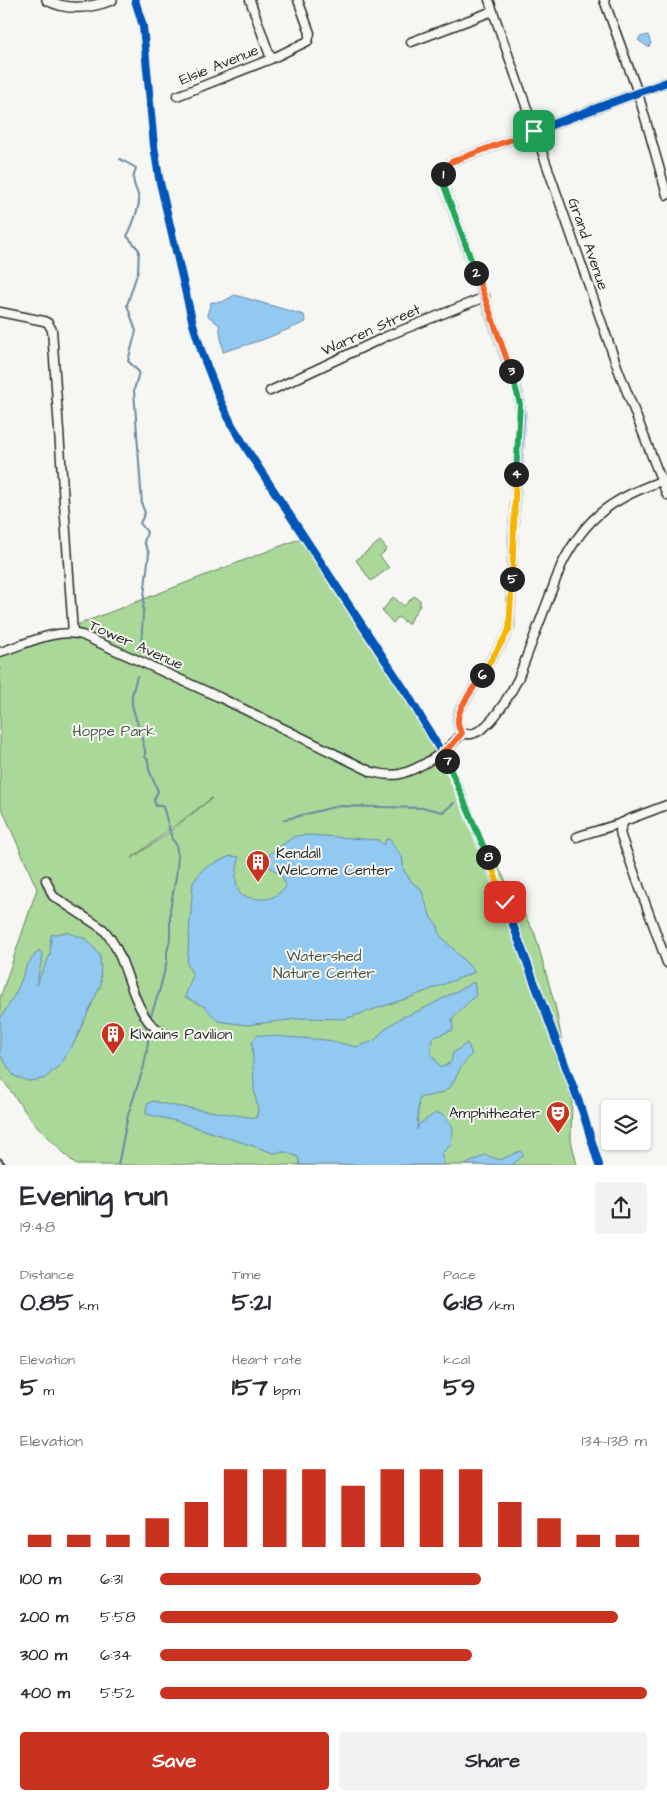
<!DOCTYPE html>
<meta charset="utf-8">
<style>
:root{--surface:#fff;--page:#f2f2f3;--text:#2b2b33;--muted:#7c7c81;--accent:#c8321e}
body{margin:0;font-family:"Architects Daughter",sans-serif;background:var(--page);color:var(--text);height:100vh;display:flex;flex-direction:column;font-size:19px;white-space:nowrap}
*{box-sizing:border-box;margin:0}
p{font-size:16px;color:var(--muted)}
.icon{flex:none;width:28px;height:28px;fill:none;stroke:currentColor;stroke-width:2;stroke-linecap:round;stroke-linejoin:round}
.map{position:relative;height:1165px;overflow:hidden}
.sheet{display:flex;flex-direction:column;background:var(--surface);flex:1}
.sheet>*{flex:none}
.buttons{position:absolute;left:601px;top:1100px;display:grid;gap:10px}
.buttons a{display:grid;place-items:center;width:50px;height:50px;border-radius:5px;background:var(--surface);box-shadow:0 1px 4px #0004;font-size:25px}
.pin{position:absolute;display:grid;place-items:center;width:42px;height:42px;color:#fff;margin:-21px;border-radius:10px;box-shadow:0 2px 8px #0006}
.km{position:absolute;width:25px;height:25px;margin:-12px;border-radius:50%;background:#222;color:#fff;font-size:14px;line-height:25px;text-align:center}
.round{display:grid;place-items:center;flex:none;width:52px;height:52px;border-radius:5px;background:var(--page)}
.summary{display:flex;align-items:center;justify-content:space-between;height:85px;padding:0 20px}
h1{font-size:28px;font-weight:700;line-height:38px}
.figures{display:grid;grid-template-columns:repeat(3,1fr);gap:8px;height:85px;padding:5px 20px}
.figures div{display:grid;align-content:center}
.figures b{font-size:25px;font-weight:700}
.figures small{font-size:14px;font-weight:400}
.figures p{font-size:14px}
.chart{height:140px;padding:10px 20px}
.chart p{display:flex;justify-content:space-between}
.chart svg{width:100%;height:90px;margin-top:5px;stroke:var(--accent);stroke-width:6}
.action{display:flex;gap:10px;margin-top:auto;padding:10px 20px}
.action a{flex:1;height:58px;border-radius:5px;background:var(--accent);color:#fff;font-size:20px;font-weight:700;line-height:58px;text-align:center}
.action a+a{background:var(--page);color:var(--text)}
ul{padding:0 20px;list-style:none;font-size:16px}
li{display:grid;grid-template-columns:80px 60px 1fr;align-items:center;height:38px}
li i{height:12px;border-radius:6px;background:var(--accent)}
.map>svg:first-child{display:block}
.green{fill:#a9d898;stroke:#6a8262;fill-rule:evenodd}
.water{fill:#92c9f1;stroke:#698aa2}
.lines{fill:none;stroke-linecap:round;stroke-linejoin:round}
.stream{stroke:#698aa2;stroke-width:2}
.minor-casing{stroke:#2b2b2b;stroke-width:11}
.tertiary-casing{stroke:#2b2b2b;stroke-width:12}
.minor{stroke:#f6f6f2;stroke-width:8}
.tertiary{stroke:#f6f6f2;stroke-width:9}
.rail{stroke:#2b2b2b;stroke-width:2;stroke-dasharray:8 4;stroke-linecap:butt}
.cycleway-casing{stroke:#f6f6f2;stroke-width:11}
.cycleway{stroke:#0057b8;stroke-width:8}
.split-1-casing{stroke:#fff;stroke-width:10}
.split-2-casing{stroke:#fff;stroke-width:10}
.split-3-casing{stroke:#fff;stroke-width:10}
.split-4-casing{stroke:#fff;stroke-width:10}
.split-5-casing{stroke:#fff;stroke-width:10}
.split-6-casing{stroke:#fff;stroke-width:10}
.split-7-casing{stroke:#fff;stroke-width:10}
.split-8-casing{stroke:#fff;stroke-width:10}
.split-9-casing{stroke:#fff;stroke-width:10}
.split-1{stroke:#f0652b;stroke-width:6}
.split-2{stroke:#22a559;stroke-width:6}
.split-3{stroke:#f0652b;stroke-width:6}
.split-4{stroke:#22a559;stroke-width:6}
.split-5{stroke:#f5b400;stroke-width:6}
.split-6{stroke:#f5b400;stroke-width:6}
.split-7{stroke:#f0652b;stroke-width:6}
.split-8{stroke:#22a559;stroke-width:6}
.split-9{stroke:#f5b400;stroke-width:6}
.labels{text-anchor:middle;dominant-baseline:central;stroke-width:4;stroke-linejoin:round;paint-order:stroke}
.street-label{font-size:15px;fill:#2b2b2b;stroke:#f6f6f2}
.park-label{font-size:15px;fill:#4a5646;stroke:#f6f6f2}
.poi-label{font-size:15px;fill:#2b2b2b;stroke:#f6f6f2;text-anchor:start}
</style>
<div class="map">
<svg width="667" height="1165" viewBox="0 0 667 1165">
<rect width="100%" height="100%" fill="#f6f6f2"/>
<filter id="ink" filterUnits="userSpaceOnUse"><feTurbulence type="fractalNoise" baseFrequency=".02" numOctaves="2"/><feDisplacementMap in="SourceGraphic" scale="10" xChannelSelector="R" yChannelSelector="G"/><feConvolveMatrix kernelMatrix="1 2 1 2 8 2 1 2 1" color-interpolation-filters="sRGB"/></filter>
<g filter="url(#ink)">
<path class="green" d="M304,537L436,743L450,768L476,827L535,934L556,1009L572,1097L571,1140L577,1165H76L32,1121L0,1076V998L37,889L0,804V651L82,623ZM212,798L167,834L131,859L133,857Z
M380,541L387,549L380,556L389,568L371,581L356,560Z
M414,596L420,600V605L408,624L398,617L393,623L382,611L393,597L404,606Z"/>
<path class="water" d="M648,35L651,44L648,47L638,40L640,37Z
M235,295L304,315L306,322L262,340L223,352L219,325L207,315L211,302H222Z
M309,835L378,840L384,845L386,839L391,840L394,847L402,856L404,871L413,883L421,889L431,918L438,926L439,934L475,972L411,997L345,1019L306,1018L246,1025L218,1021L205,1007L185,997L193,975L187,964L193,882L204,868L230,856L239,857C237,872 232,883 242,896C263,900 270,903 286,887L282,876L270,867L269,854L295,836Z
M66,932L86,939L100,955L101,984L74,1043L61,1064L44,1079L28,1081L14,1076L0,1055V1019L17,991L27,965L39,950L43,955L36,985L50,955L51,935Z
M474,982L476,995L452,1018L453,1030L432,1038L431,1054L441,1068L451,1062L453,1053L467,1043L472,1054L461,1067L452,1085L442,1093L419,1098L417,1130L419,1124L436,1113L444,1115L453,1127L451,1145L441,1154L445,1165H300L298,1157L286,1152L274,1153L180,1122L146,1114L147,1104L153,1101L168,1105L256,1118L258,1110L254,1089L252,1042L257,1035L327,1040L356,1047L374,1041L385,1029L400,1018L421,1010Z
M520,1151L524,1155L512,1165H465L485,1155L500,1160Z"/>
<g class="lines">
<path class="stream" d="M120,159L136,168C130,186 136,183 139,199C140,205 131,230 127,236L139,250L138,271L127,305L136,331L128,361L139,372L134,390L142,505L145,513L140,523L147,532L144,542L149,553L144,596L141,649
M137,676L132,695V705L145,750V757L148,760L149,770L158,791L154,800L156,806H163L172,839L176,844L178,857L176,877L170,910V940L167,952V961L159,992L150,1018
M283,820L338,806L425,808L443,812L454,803
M118,1165L128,1115L144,1066L148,1043L147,1033L148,1025"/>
<g class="minor-casing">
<path id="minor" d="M250,0L271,59
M489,0L618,369L667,495
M604,0L638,93L667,195
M411,42L493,11
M177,96L271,59L308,41L310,33L298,0
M0,312L44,321L48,323L52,330L73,633
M270,391L387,336L485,297
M0,652C26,644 55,628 82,635L221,698L372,772C381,774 390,776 400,774C420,769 449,750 462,733
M462,733C456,726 456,719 459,711L506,636L510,627L513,537L521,414L518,393L443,183C442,174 444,168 451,162L667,82
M462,733C485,742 509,696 518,679L561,566C586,515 615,497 667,479
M623,824L620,831L621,836L667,963
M577,837C586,833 623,824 627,820L667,805
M46,880L53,896L103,929C127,955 128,995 149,1022C152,1026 157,1028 161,1032"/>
</g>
<g class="tertiary-casing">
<path id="tertiary" d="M47,0C67,11 91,8 112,0"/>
</g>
<use href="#minor" class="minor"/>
<use href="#tertiary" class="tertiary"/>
<path class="rail" d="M0,1158L6,1165"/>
<g class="cycleway-casing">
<path id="cycleway" d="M135,0L143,26L154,146L159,178L193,324L203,356L221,402L232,425L253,459L408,695L446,760L463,797L503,898L583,1113L599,1165
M462,733C456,726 456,719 459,711L506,636L510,627L513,537L521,414L518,393L443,183C442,174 444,168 451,162L667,82"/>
</g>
<use href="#cycleway" class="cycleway"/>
</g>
</g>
<g class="lines" filter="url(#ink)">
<g class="split-1-casing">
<path id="split-1" d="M443,174L446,166L451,162L534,131"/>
</g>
<g class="split-2-casing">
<path id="split-2" d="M443,174V183L476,273"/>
</g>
<g class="split-3-casing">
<path id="split-3" d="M476,273L511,371"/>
</g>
<g class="split-4-casing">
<path id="split-4" d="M511,371L520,404L516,474"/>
</g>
<g class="split-5-casing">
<path id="split-5" d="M512,579L516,474"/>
</g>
<g class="split-6-casing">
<path id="split-6" d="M482,675L509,630L512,579"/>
</g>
<g class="split-7-casing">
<path id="split-7" d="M447,761L442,752L452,745L462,733C448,717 473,690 482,675"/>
</g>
<g class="split-8-casing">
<path id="split-8" d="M447,761L488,857"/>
</g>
<g class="split-9-casing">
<path id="split-9" d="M488,857L505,902"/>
</g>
<use href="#split-1" class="split-1"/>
<use href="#split-2" class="split-2"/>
<use href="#split-3" class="split-3"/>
<use href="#split-4" class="split-4"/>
<use href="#split-5" class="split-5"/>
<use href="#split-6" class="split-6"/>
<use href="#split-7" class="split-7"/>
<use href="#split-8" class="split-8"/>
<use href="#split-9" class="split-9"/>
</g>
<defs>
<g id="building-pin" transform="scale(1.25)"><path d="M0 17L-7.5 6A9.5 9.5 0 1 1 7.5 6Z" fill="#c8321e" stroke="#f6f6f2"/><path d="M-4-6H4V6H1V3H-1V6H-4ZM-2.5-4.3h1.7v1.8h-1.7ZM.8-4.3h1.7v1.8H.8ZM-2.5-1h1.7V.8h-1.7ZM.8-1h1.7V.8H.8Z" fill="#fff"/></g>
<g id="theatre-pin" transform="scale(1.25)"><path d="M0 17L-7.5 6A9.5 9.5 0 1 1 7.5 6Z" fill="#c8321e" stroke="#f6f6f2"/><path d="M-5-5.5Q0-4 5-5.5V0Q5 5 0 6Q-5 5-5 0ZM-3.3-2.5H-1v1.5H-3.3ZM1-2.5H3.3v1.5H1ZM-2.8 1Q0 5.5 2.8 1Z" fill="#fff"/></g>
</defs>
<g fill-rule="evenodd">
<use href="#building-pin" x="258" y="862"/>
<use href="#building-pin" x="113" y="1034"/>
<use href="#theatre-pin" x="558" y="1113"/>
</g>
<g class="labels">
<g class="street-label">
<text transform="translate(219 65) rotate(-22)">Elsie Avenue</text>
<text transform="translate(588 244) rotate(71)">Grand Avenue</text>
<text transform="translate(371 330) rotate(-24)">Warren Street</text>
<text transform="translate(136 645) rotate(24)">Tower Avenue</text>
</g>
<g class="park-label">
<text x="114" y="731">Hoppe Park</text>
<text x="324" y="956">Watershed<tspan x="324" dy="17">Nature Center</tspan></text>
</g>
<g class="poi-label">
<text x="276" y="853">Kendall<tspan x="276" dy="17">Welcome Center</tspan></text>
<text x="130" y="1034">Klwains Pavilion</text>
<text x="540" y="1113" text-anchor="end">Amphitheater</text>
</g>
</g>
</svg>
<div class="buttons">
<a><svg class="icon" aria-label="layers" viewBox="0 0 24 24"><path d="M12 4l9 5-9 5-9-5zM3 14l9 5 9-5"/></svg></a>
</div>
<div class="pin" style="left:534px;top:131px;background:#1e9e55"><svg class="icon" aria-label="arrive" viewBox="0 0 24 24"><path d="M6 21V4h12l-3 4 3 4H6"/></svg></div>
<div class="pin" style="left:505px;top:902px;background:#d93025"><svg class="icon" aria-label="check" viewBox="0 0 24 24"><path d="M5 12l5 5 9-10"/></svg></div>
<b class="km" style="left:443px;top:174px">1</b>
<b class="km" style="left:476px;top:273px">2</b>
<b class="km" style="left:511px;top:371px">3</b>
<b class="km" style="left:516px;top:474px">4</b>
<b class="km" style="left:512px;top:579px">5</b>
<b class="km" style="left:482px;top:675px">6</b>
<b class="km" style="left:447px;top:761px">7</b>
<b class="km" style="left:488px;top:857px">8</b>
</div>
<section class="sheet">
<div class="summary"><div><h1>Evening run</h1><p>19:48</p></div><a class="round"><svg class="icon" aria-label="share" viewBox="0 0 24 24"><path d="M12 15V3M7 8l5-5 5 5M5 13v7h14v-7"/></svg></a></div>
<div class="figures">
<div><p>Distance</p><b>0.85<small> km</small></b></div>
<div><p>Time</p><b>5:21</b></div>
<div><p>Pace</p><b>6:18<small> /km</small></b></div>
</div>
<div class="figures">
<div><p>Elevation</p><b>5<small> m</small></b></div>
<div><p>Heart rate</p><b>157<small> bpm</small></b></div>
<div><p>kcal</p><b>59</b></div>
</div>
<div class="chart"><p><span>Elevation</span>134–138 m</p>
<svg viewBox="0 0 160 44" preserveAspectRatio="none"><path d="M5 44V38M15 44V38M25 44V38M35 44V30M45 44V22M55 44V6M65 44V6M75 44V6M85 44V14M95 44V6M105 44V6M115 44V6M125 44V22M135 44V30M145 44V38M155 44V38"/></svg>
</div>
<ul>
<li><b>100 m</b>6:31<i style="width:66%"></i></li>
<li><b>200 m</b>5:58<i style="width:94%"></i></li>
<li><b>300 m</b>6:34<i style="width:64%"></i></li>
<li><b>400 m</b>5:52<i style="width:100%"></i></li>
</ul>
<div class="action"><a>Save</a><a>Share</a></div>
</section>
